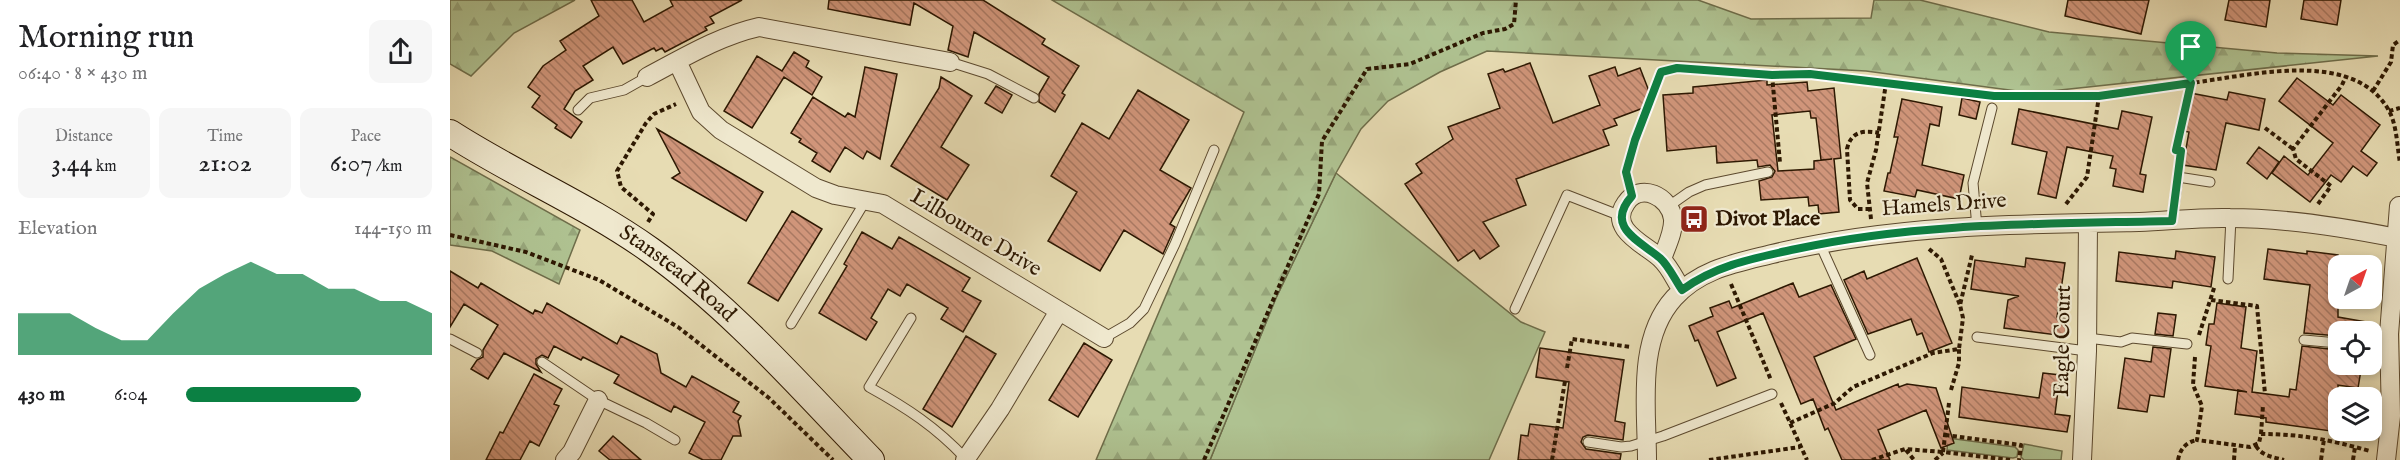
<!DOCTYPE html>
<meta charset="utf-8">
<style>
:root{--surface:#fff;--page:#f6f6f6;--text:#202124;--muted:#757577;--accent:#0b8043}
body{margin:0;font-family:"IM FELL English",serif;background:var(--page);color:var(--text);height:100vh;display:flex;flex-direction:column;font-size:22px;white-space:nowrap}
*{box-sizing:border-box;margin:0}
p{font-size:20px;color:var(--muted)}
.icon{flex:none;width:33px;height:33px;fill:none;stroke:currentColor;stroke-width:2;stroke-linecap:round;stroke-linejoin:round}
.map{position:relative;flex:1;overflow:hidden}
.side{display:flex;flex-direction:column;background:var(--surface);width:450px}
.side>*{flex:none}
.needle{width:39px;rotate:40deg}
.fabs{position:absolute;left:1878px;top:255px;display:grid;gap:12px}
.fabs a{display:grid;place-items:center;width:54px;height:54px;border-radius:12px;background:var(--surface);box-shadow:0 3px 9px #0003;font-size:30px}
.pin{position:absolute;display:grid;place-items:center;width:51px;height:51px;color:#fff;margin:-62px -26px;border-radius:50% 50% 50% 0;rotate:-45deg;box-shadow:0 0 6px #0007}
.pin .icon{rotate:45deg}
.round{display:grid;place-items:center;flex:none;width:63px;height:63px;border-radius:12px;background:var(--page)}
.summary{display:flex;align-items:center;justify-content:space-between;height:102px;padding:0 18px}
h1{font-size:33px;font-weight:600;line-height:45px}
.figures{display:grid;grid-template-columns:repeat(3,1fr);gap:9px;height:102px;padding:6px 18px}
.figures div{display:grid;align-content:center;border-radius:12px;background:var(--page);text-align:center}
.figures b{font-size:26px;font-weight:600}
.figures small{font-size:16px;font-weight:400}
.figures p{font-size:16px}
.chart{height:168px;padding:12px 18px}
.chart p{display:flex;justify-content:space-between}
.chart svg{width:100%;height:108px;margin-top:6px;fill:var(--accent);opacity:.7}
ul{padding:0 18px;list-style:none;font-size:20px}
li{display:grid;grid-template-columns:96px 72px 1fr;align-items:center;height:45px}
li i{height:15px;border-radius:8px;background:var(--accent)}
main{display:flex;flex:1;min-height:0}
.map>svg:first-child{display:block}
.green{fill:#afc291;stroke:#6e6d4a;stroke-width:1.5}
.forest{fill:url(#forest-firs);stroke:#6e6d4a;stroke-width:1.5}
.building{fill:url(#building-back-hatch);stroke:#2d1802;stroke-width:1.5;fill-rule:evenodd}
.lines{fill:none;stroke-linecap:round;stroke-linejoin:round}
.lane-casing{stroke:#5c492e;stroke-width:11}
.street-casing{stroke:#5c492e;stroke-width:20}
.secondary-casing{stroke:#2d1802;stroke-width:28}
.path{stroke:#2d1802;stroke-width:4;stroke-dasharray:4.5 3;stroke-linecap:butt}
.lane{stroke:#efe8ce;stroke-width:9}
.street{stroke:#efe8ce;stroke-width:18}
.secondary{stroke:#efe8ce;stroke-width:26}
.route-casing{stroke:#fff;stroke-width:12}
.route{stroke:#0b8043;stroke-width:8}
.labels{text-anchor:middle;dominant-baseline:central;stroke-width:4.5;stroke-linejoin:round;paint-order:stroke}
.street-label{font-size:22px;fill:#2d1802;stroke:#efe8ce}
.poi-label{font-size:22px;font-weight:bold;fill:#2d1802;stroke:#efe8ce;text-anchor:start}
</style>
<main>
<section class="side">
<div class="summary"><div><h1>Morning run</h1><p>06:40 · 8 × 430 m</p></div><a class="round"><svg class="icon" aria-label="share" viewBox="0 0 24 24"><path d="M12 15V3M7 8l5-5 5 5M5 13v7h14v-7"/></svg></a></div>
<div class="figures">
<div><p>Distance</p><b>3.44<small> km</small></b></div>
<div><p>Time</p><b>21:02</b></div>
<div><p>Pace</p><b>6:07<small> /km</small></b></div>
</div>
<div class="chart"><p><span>Elevation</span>144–150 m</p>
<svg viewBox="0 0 160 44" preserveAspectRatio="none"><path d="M0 44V27L10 27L20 27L30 33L40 38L50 38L60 27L70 17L80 11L90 6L100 11L110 11L120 17L130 17L140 22L150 22L160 27V44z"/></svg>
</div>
<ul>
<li><b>430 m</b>6:04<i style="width:71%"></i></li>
</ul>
</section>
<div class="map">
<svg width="1950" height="460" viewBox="0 0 1950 460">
<defs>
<pattern id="forest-firs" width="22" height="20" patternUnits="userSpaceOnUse" patternTransform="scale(1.5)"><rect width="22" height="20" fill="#afc291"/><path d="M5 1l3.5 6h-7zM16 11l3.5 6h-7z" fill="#97a67b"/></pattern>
<pattern id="building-back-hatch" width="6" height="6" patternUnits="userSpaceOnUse" patternTransform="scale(1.5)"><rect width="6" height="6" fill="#d0957a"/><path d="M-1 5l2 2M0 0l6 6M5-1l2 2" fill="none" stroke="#a97962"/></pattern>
</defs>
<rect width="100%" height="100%" fill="#e7dcb3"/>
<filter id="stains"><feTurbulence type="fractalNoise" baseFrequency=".00333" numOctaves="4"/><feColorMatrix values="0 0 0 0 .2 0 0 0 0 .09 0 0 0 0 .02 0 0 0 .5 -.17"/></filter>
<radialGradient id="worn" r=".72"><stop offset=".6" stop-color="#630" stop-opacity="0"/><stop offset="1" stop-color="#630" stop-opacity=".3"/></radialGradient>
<path class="green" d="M886,173L1071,322L1095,332L1039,460H760L826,298Z
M1498,438L1565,447L1568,450L1567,457L1563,458L1497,450Z
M1574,444L1612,451L1611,460H1574L1571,457Z"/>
<path class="forest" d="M0,0H125L64,33L21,76L0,64Z
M602,0H1248L1301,19L1421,18L1424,0H1470L1599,32L1827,53L1928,56L1582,93L1416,71L1037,51L990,72L938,101L911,129L886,173L826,298L760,460H646L794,112Z
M0,157L130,230L109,284L42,251L0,245Z"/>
<path class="building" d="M141,0H182L194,22L223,6L220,0H292L260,17L264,23L255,27L257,30L215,52L212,48L206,51L204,48L173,64L163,47L133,66L143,80L125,91L114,109L132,122L121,138L105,128L107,125L82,107L90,96L78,87L93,66L116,50L110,41L149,16Z
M379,0H533L595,39L592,44L629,66L612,93L615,95L605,112L589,102V94L599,77L524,32L518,57L498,50L503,26L464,3L460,25L378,9Z
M1618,0H1699L1691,34L1615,16Z
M1779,0H1820L1816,27L1775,20Z
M1854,0H1891L1887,25L1851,19Z
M344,52L359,61L356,67L372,77L362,95L334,77L302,128L274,111L307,56L332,71Z
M1080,63L1103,123L1150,105L1139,76L1165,67L1168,76L1190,68L1204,104L1164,119L1167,125L1153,130L1159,145L1066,179L1076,205L1033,222L1049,246L1030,259L1024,250L1008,261L955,184L972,173L966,164L1003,139L998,127L1050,108L1038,74L1053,69L1055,72Z
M415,67L447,74L430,159L417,151L413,159L395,147L380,172L362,161L367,153L349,142L351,139L341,133L363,97L395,117L398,113L405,117Z
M491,77L522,96L491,147L519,165L497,200L441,166L489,88Z
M1847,78L1883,105L1891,95L1930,125L1911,151L1927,163L1917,176L1903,166L1891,182L1881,175L1860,202L1822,173L1834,156L1858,175L1883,143L1829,101Z
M1317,80V85L1357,82L1358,91L1384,88L1391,158L1384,159L1389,212L1369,214L1368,205L1359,206L1358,197L1311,200L1309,181L1322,177L1325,171L1320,165L1308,167L1307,160L1267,163L1266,146L1217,151L1213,95L1243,93V87ZM1360,111L1361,118H1366L1371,160L1382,159L1364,161V169L1328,171L1322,115Z
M546,86L562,95L552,113L535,103Z
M688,90L739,120L710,170L741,188L720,224L725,227L713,254L674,230L650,271L598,241L627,192L601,176L632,123L659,139Z
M1779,92L1815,99L1809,130L1776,123L1766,170L1733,165L1739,132L1733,131L1740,93L1777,100Z
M1512,98L1530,102L1526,119L1509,115Z
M1452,99L1492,107L1489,126L1480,124L1472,165L1514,175L1509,199L1467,190L1465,197L1434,191L1438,173H1440L1448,137H1444Z
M1569,109L1668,129L1672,111L1702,117L1690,174L1696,175L1693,192L1663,186L1666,169L1660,168L1663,156L1617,147L1606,198L1588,194L1597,152L1562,144Z
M207,129L313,192L296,221L222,178L230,173Z
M1809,147L1829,162L1817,179L1797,163Z
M342,211L372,229L328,301L298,283Z
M412,232L442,249L449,237L520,278L512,291L531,301L513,332L491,319L498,308L457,284L450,296L438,289L421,318L427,322L416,340L369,313L397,266L394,264Z
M1818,249L1857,254V251L1888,255V317L1917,322L1915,332H1888V336L1854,333L1860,285L1814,279Z
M1726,251L1765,257L1761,287L1723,281L1722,288L1666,281L1669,252L1725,259Z
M1467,258L1502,343L1479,352L1472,333L1467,335L1461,319L1418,334L1394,280L1414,271L1417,279Z
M1576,258L1615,263L1607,317L1617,319L1615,336L1554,328L1558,300L1569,296L1521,289L1525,260L1575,267Z
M0,271L28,288L31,283L83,314L85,310L92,313L97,303L167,344L171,336L207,354L211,373L236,387L242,376L289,402L283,412L291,416L288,421L291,436H283L271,460H253L239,453L255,422L224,406L221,412L164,383L169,375L133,357L131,360L104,346L98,358L92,355L86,359V364L91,372L54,353L38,379L21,369L27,360L33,357V350L48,325L14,304L0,327Z
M1343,283L1349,297L1381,285L1406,339L1364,357L1386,410L1448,384L1449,387L1457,384L1486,388L1504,443L1491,448L1476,410L1428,430L1440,460H1392L1378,428L1375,430L1363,399L1351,404L1313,313L1267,332L1286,378L1267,386L1248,340L1245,341L1239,326L1263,316L1260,308L1279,301L1282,308Z
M1767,303L1796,307L1791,348L1807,351L1802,392L1839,397L1840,389L1846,390L1852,346L1888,350V364H1912L1908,388L1888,385V432L1816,422V418L1785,414L1788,390L1797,392L1755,386L1761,346L1756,345L1759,324H1764Z
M1708,313L1726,315L1723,336L1705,334Z
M516,336L546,354L502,427L473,409Z
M634,343L662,360L628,417L599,400Z
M1703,347L1721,349L1714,397L1700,395L1697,412L1668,408L1675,358L1701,362Z
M1090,348L1174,360L1165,421L1175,423L1173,440L1138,435L1133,437L1131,442L1136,449L1171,454L1170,460H1068L1071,435L1078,436L1080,424L1113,428L1119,382L1086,377Z
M1593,373L1610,375L1605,414L1620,416L1617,432L1509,417L1512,387L1589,398Z
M84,374L112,389L104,404L109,406L89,446L80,441L70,460H36L50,432L53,433Z
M163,436L191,460H160L149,451Z"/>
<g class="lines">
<g class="lane-casing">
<path id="lane" d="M500,62L538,74L584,98
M128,110L140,98L174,90L197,77
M1219,206L1239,192L1255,185L1318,172
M1722,221L1728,177L1760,182
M1527,227L1523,183L1542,108
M1370,244L1420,355
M1778,279L1781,218
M1065,309L1117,195L1171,216
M461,318L419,387C457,408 486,427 516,459
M341,324L416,200
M1527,337L1637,351
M654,338L680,323L694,309L725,244L764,150
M1637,338L1671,342L1682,338L1737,344
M0,339L27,353
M1854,340L1888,343
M1922,346L1939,348
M92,362L148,400L196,423L225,440
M1138,442L1171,447L1181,446L1213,436L1322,394"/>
</g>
<g class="street-casing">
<path id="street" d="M227,61L251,112L271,130L366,188L385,195L433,204L654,338
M197,77C233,58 269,36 309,27L500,62
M1212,259C1216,247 1224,232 1223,219C1220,196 1190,182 1176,203C1157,230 1197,245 1211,259C1220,267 1225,280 1232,290
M115,460L122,452L148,400
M515,460L550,409L609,311
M1197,460C1197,408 1186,340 1224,298C1250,269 1286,263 1322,254C1443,225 1565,224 1689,222C1719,221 1749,217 1780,218C1836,218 1892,227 1947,238
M1632,460L1637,351L1638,223
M1936,460L1941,416L1939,334L1949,206"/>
</g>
<g class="secondary-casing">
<g id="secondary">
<path id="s1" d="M0,133C65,175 137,205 200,250C284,310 350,387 421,460"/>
</g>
</g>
<path class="path" d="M1322,75L1330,163
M1923,91L1941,62L1943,45L1950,40
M1550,96H1649L1741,83
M1939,111L1950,108
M1815,128L1843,149
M1730,163L1731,151L1726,150L1741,83C1798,76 1902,48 1938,109C1947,124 1947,146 1950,163
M1178,178C1173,156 1202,95 1211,72L1227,68L1322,75L1360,74L1534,94
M1616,204L1637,177L1649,96
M1868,204L1881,186L1846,159L1843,149L1892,85L1896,76
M1420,209H1408L1400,200L1397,149C1401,131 1414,130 1429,133
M1421,219L1417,183L1426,150L1436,83
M198,222L203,214L171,187L167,171L196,123L204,114L226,104
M0,235L76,252L149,280L228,327L319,398L383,460
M1479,249L1491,259L1510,305
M1281,284L1321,380
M1761,300L1807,306L1815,394
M1749,335L1765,285
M1745,357L1743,385L1752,406L1747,440L1800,447L1809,443L1811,434C1853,434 1880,440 1920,451
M1117,368L1122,339L1181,347
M1501,390L1509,363V349
M1331,403L1357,460
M1499,403L1493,452L1560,460
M1340,423L1385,403L1403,387L1483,353L1509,349L1513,318L1510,305L1522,255
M1811,434L1813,405
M1495,435L1571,445L1569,460
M1806,446C1812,456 1823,457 1834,460
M1456,450L1464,460
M754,460L869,194L872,141L917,69L960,64L1033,33L1055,29L1064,24L1066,0
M1102,460L1115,381
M1259,460L1350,447
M1422,460L1455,449L1493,452
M1485,460L1493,453
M1728,460C1730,449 1736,442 1747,440
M1784,460L1785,446
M1871,460L1874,439
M1903,460L1905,447"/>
<use href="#lane" class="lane"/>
<use href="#street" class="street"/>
<use href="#secondary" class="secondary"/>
</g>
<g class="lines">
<g class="route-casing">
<path id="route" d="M1227,68L1322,75L1360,74L1544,96H1649L1741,83L1726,150L1731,151L1722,221C1596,224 1469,222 1346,249C1305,258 1266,265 1232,290C1225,280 1219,266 1210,258C1190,241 1154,227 1182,196L1176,172L1185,140L1211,72Z"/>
</g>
<use href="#route" class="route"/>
</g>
<defs>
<g id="bus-square" transform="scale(1.5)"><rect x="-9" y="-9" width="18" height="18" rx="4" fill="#8f2418" stroke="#efe8ce"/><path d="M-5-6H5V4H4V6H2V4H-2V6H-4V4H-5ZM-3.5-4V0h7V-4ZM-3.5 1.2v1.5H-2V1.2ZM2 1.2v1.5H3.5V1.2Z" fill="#fff"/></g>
</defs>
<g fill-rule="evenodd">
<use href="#bus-square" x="1244" y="219"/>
</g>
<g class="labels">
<g class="street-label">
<text transform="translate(1494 205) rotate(-4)">Hamels Drive</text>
<text transform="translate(526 233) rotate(31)">Lilbourne Drive</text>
<text stroke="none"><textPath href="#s1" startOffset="268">Stanstead Road</textPath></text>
<text transform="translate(1613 341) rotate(-89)">Eagle Court</text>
</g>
<g class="poi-label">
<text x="1265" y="219">Divot Place</text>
</g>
</g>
<rect width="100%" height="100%" filter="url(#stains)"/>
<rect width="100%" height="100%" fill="url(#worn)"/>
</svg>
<div class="fabs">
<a><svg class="needle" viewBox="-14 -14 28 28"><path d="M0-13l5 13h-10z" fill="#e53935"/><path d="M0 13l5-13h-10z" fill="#757577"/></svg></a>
<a><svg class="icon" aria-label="locate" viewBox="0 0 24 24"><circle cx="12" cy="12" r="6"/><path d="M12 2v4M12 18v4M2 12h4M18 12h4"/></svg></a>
<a><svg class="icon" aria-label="layers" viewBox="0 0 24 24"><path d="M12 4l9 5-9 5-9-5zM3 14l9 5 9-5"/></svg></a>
</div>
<div class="pin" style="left:1741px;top:83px;background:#1e9e55"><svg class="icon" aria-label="arrive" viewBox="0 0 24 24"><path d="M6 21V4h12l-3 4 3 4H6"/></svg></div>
</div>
</main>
